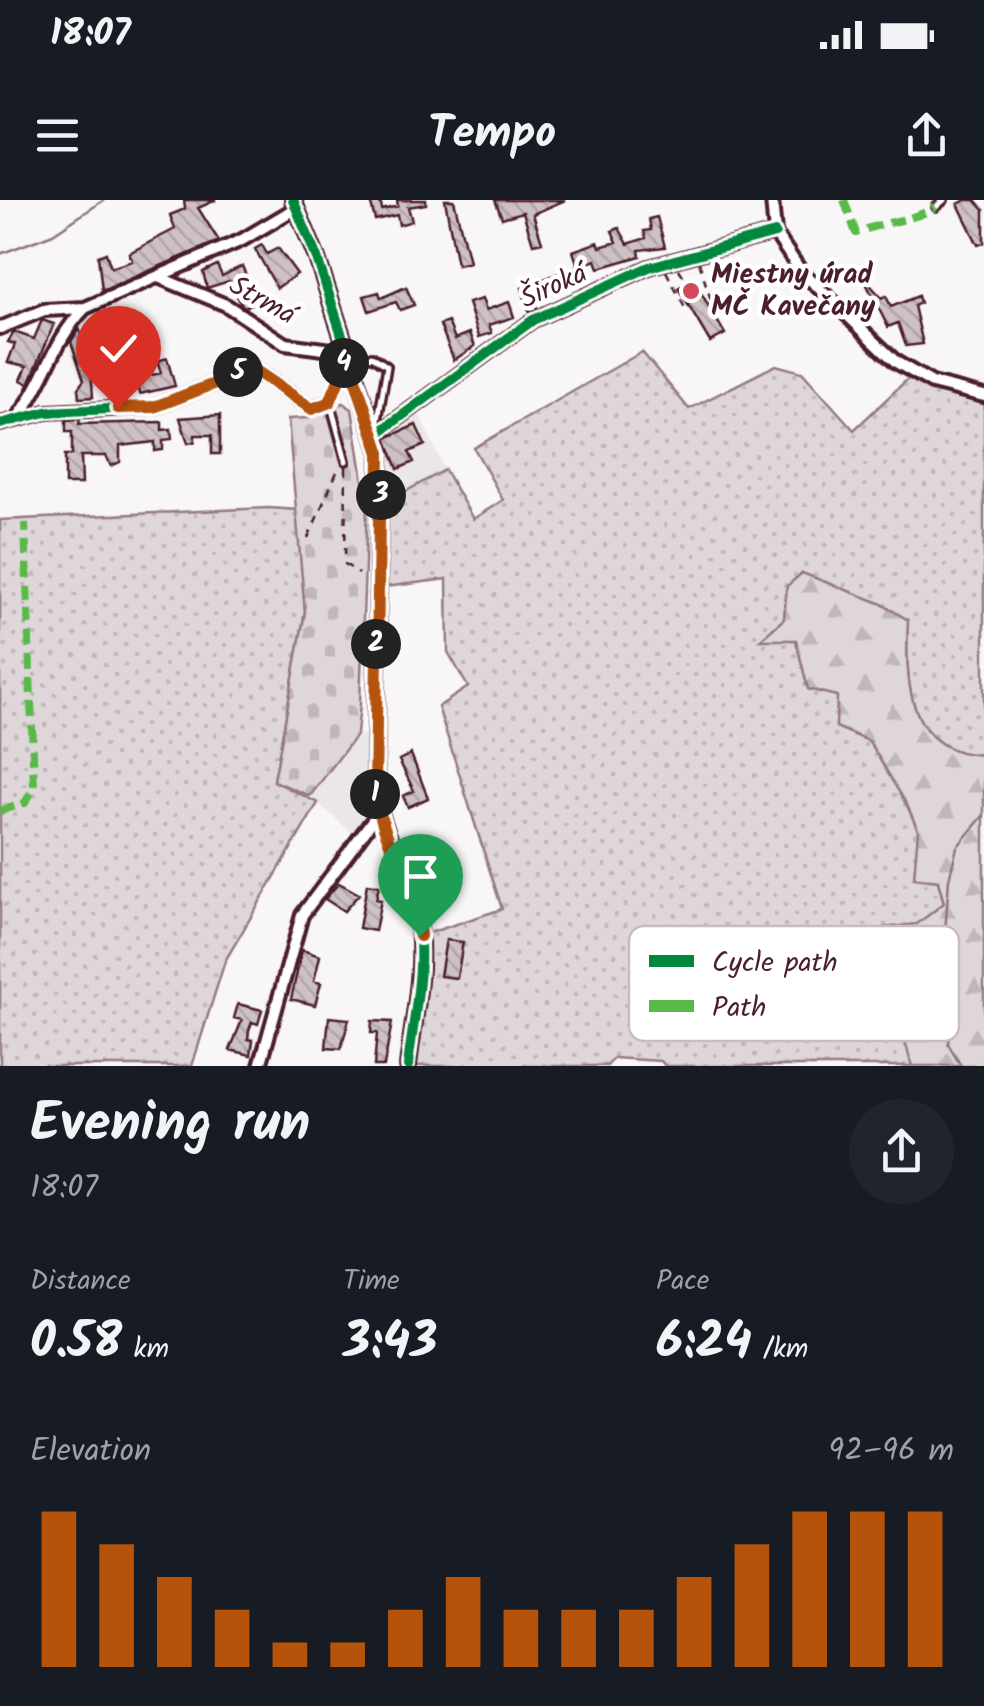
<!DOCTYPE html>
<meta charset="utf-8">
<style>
:root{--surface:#171b24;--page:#20242c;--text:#f1f3f6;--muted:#9ea1a6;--accent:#b45309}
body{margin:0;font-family:Kalam,sans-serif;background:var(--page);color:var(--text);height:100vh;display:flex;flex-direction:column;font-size:38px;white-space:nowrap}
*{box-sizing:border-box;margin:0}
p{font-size:32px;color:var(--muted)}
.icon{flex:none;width:55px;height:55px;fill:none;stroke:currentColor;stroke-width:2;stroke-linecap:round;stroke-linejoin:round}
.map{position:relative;height:866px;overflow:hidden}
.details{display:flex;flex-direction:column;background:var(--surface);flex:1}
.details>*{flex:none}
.pin{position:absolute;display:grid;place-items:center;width:85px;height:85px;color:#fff;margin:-102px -42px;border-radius:50% 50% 50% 0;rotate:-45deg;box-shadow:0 0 10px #0007}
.pin .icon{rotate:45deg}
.km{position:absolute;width:50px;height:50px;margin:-25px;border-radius:50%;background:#222;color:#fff;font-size:28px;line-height:50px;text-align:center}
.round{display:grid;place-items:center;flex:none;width:105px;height:105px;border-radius:52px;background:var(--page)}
.overview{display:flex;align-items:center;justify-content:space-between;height:170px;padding:0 30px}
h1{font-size:55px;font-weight:700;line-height:75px}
.stats{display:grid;grid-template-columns:repeat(3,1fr);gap:15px;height:170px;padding:10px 30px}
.stats div{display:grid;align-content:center}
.stats b{font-size:50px;font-weight:700}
.stats small{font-size:28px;font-weight:400}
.stats p{font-size:28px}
.chart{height:280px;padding:20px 30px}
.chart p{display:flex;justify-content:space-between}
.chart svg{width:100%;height:180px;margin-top:10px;stroke:var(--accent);stroke-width:6}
.status{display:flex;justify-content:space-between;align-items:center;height:70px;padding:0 50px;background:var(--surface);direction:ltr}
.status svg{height:28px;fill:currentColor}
header{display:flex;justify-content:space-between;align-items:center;height:130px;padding:0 30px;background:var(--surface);font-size:45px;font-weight:700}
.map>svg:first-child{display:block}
.built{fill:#ebe6e8}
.grass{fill:url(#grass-dots);stroke:#947a82;stroke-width:2.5}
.forest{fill:url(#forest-firs);stroke:#947a82;stroke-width:2.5}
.cemetery{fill:url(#cemetery-stones);stroke:#947a82;stroke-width:2.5}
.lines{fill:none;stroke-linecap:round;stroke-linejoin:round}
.stream{stroke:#8f747b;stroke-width:2.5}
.building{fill:url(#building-back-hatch);stroke:#4a1f2b;stroke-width:2.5}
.service-casing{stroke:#4a1f2b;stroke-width:12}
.minor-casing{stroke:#4a1f2b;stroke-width:18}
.tertiary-casing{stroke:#4a1f2b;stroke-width:20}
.path{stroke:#4a1f2b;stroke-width:2.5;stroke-dasharray:8 8;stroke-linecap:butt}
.service{stroke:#fff;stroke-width:5}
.minor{stroke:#fff;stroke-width:10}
.tertiary{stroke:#fff;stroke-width:12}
.quiet{stroke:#58b947;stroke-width:8;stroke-dasharray:15 8;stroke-linecap:butt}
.cycleway-casing{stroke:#fff;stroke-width:16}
.cycleway{stroke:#00873e;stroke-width:10}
.route-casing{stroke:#fff;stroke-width:20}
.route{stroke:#b45309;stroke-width:12}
.poi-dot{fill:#d1495b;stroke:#fff;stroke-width:4}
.labels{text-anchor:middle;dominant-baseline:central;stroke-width:9;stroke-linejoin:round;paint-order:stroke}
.poi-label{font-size:28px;font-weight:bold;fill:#4a1f2b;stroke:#fff;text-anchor:start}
.street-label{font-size:28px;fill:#4a1f2b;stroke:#fff}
.key{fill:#fff;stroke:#c9bcbf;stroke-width:2.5}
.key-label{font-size:28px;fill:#4a1f2b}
</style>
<div class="status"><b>18:07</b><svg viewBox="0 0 49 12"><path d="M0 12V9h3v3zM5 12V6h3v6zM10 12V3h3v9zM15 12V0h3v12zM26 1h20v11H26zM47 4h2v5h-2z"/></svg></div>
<header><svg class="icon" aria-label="menu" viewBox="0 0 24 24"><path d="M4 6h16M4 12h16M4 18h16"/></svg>Tempo<svg class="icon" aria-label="share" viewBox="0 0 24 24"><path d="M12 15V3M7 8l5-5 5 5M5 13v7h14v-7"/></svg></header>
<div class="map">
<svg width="984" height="866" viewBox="0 0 984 866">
<defs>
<pattern id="grass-dots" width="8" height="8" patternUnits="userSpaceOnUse" patternTransform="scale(2.5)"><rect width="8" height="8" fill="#ded6d9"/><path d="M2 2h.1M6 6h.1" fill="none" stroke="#c0b7ba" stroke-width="1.8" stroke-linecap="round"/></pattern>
<pattern id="forest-firs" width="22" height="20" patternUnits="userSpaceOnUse" patternTransform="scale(2.5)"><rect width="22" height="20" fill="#ded6d9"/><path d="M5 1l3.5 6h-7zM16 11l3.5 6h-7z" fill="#c0b7ba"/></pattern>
<pattern id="cemetery-stones" width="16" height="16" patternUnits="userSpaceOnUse" patternTransform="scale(2.5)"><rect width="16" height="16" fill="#ded6d9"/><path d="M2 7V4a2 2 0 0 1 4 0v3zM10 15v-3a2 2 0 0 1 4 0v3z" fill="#c0b7ba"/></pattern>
<pattern id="building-back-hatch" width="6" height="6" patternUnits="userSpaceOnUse" patternTransform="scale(2.5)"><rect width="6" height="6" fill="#cdc1c4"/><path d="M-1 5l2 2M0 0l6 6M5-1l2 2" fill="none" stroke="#b2a5a9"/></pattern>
</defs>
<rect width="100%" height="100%" fill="#f8f6f7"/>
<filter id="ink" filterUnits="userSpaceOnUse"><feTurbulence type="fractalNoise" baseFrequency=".01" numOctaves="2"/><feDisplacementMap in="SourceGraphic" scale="20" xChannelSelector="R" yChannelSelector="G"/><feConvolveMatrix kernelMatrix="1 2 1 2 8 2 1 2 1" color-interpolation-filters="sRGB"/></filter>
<g filter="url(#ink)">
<path class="built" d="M415,206L445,270L381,305L377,234Z
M357,534L374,535L378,613L359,639L310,596Z"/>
<path class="grass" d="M642,152L689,209L776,165L802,172L854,230L913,174L984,196V555C906,554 905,480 908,420L787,386L784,419L761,439L796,440L808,489L838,496L836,527L869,541L907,605L918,630L919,660L938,681L944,704L918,724L883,729L895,804L912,866H665L661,861L614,858L607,866H408L420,736L502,709L438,507L468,487L448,452L447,379L377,388L381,305L445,270L473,319L503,300L474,248Z
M269,308L298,310L305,412L274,581L318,603L225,761L192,866H0V320Z"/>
<path class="forest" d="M802,373L880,403L908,420C905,480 906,554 984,555V866H912L895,804L883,728L917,724L944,703L938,681L914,678L918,630L907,605L869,541L836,527L837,496L808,489L796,440H760L784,419L787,386Z"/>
<path class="cemetery" d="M343,203L352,209L367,306L360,504L357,534L310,596L274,581L305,412L288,219L309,218Z"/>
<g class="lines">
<path class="stream" d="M0,54L53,34L104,0
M961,866L948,844L956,788L942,773L949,679L957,647L984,615"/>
</g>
<path class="building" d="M184,0H216L198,8L219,41L102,91L98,56L106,53L111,68L132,61L129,53L175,29L170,15L185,9Z
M370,0H380L382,10L398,6L397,0H426V4L408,7L412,21L399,25L397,15L375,20Z
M445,0H454L469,62L457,65Z
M495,0H565L533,14L542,42L533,44L523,12L502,18Z
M966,0H975L984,10V43L978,45L958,4Z
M657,17L665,47L639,50L640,56L599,68L596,60L578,66L573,51L598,42L600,47L617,42L612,31L619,28L628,44L646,38L644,31L651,30L649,19Z
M262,45L267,54L278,48L297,74L277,88L255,49Z
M217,65L222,76L242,66L257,101L245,107L241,104L229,81L207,88L203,72Z
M576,66L582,80L535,101L537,109L529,112L522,88Z
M863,77L882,98L886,96L891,107L918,96L920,103L914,106L923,144L906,146L898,123L888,127Z
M693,79L725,134L710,142L678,88Z
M406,87L414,105L400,110L396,102L369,111L364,96L379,92L381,98Z
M482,99L486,110L509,102L514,117L489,125L492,133L479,137L468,103Z
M42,120L54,124L29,184L21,180L27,166L8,162L15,144L8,142L14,132L34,139Z
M448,122L455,139L470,133L475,146L454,160L440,125Z
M79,128L91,167L93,197L79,198L78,188L84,180L71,142Z
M167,158L175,186L140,194L137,178L161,173L157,161Z
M220,215V254H212V235H195V242L188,243L180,218Z
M80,219L79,224L162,222V230L171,229L172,239L163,240V250L155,251V242L120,246V262L111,266L106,256H81L82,284H65V255H72V232H66V220Z
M416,225L425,245L409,252L414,262L398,269L386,238Z
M411,554L428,598L408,607L403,596L414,591L399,560Z
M339,683L359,694L344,711L325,699Z
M367,684L379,686L376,699L381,700L375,731L359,728Z
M446,740L463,742L457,778L440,776Z
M302,750L320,756L314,781L321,783L315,805L291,799Z
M238,804L262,810L258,824L252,822L249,830L248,839L253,840L251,855L230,850L242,820L234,818Z
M329,817L349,819L341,849L326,848Z
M372,821L392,822L384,866H374L377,833H371Z"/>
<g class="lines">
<g class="service-casing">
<path id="service" d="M936,7L944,0
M357,170L361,159L372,156L387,166L377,226
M330,202L346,261"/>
</g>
<g class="minor-casing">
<path id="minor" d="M772,0L775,33L800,70L896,162L932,183L984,196
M158,77L226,105L285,144L347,152
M0,128L44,110L85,108
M19,216C45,181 54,139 85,108L242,40L296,8
M0,224L46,212L154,207L253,169L312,209L330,202L349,158
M377,234L533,120L649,67L775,33
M260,866L302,715L378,613"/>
</g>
<g class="tertiary-casing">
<path id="tertiary" d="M293,0L317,58L380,253L375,589C380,631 405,665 415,705C428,759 414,812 408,866"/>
</g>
<path class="path" d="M699,62L717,120
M679,69L687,82
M666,71L686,110
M346,267L345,364L359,374
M308,338L340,265"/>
<use href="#service" class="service"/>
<use href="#minor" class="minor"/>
<use href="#tertiary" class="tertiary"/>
<path class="quiet" d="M844,0L856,33C884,21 910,22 936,7
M0,611L25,603L34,588L25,323"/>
<g class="cycleway-casing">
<path id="cycleway" d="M293,0L317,58L380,253L375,589C380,631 405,665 415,705C428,759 414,812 408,866
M0,224L46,212L154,207L253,169L312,209L330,202L349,158
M377,234L533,120L649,67L775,33"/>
</g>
<use href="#cycleway" class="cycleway"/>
</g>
</g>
<g class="lines" filter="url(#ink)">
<g class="route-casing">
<path id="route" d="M118,208L154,207L253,169L312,209L330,202L348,158L380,253L375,590C382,641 413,684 420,736"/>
</g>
<use href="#route" class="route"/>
</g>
<circle class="poi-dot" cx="691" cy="91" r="10"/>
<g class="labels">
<g class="poi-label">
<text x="711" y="75">Miestny úrad<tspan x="711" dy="32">MČ Kavečany</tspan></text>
</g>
<g class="street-label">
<text transform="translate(554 87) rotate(-25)">Široká</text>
<text transform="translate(262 101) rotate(29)">Strmá</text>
</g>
</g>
<rect x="629" y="726" width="330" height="115" rx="15" class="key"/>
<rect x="649" y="755" width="45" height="12" fill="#00873e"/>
<rect x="649" y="800" width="45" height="12" fill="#58b947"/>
<g class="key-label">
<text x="712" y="771">Cycle path</text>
<text x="712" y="816">Path</text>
</g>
</svg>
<div class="pin" style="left:420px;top:736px;background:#1e9e55"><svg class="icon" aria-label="arrive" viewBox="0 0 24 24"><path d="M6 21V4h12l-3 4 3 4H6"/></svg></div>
<div class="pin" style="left:118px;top:208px;background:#d93025"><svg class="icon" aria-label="check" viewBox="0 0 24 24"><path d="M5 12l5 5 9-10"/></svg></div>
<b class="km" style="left:375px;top:594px">1</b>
<b class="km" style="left:376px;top:444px">2</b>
<b class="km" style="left:381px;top:295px">3</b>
<b class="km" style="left:344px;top:163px">4</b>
<b class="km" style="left:238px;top:172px">5</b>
</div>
<section class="details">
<div class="overview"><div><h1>Evening run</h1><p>18:07</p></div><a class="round"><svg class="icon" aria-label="share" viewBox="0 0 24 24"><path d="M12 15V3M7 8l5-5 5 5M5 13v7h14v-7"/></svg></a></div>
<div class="stats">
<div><p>Distance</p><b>0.58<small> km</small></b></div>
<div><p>Time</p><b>3:43</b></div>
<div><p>Pace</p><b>6:24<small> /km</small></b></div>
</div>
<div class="chart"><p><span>Elevation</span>92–96 m</p>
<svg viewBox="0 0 160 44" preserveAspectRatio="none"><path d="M5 44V6M15 44V14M25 44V22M35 44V30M45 44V38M55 44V38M65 44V30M75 44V22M85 44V30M95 44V30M105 44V30M115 44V22M125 44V14M135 44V6M145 44V6M155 44V6"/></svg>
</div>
</section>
